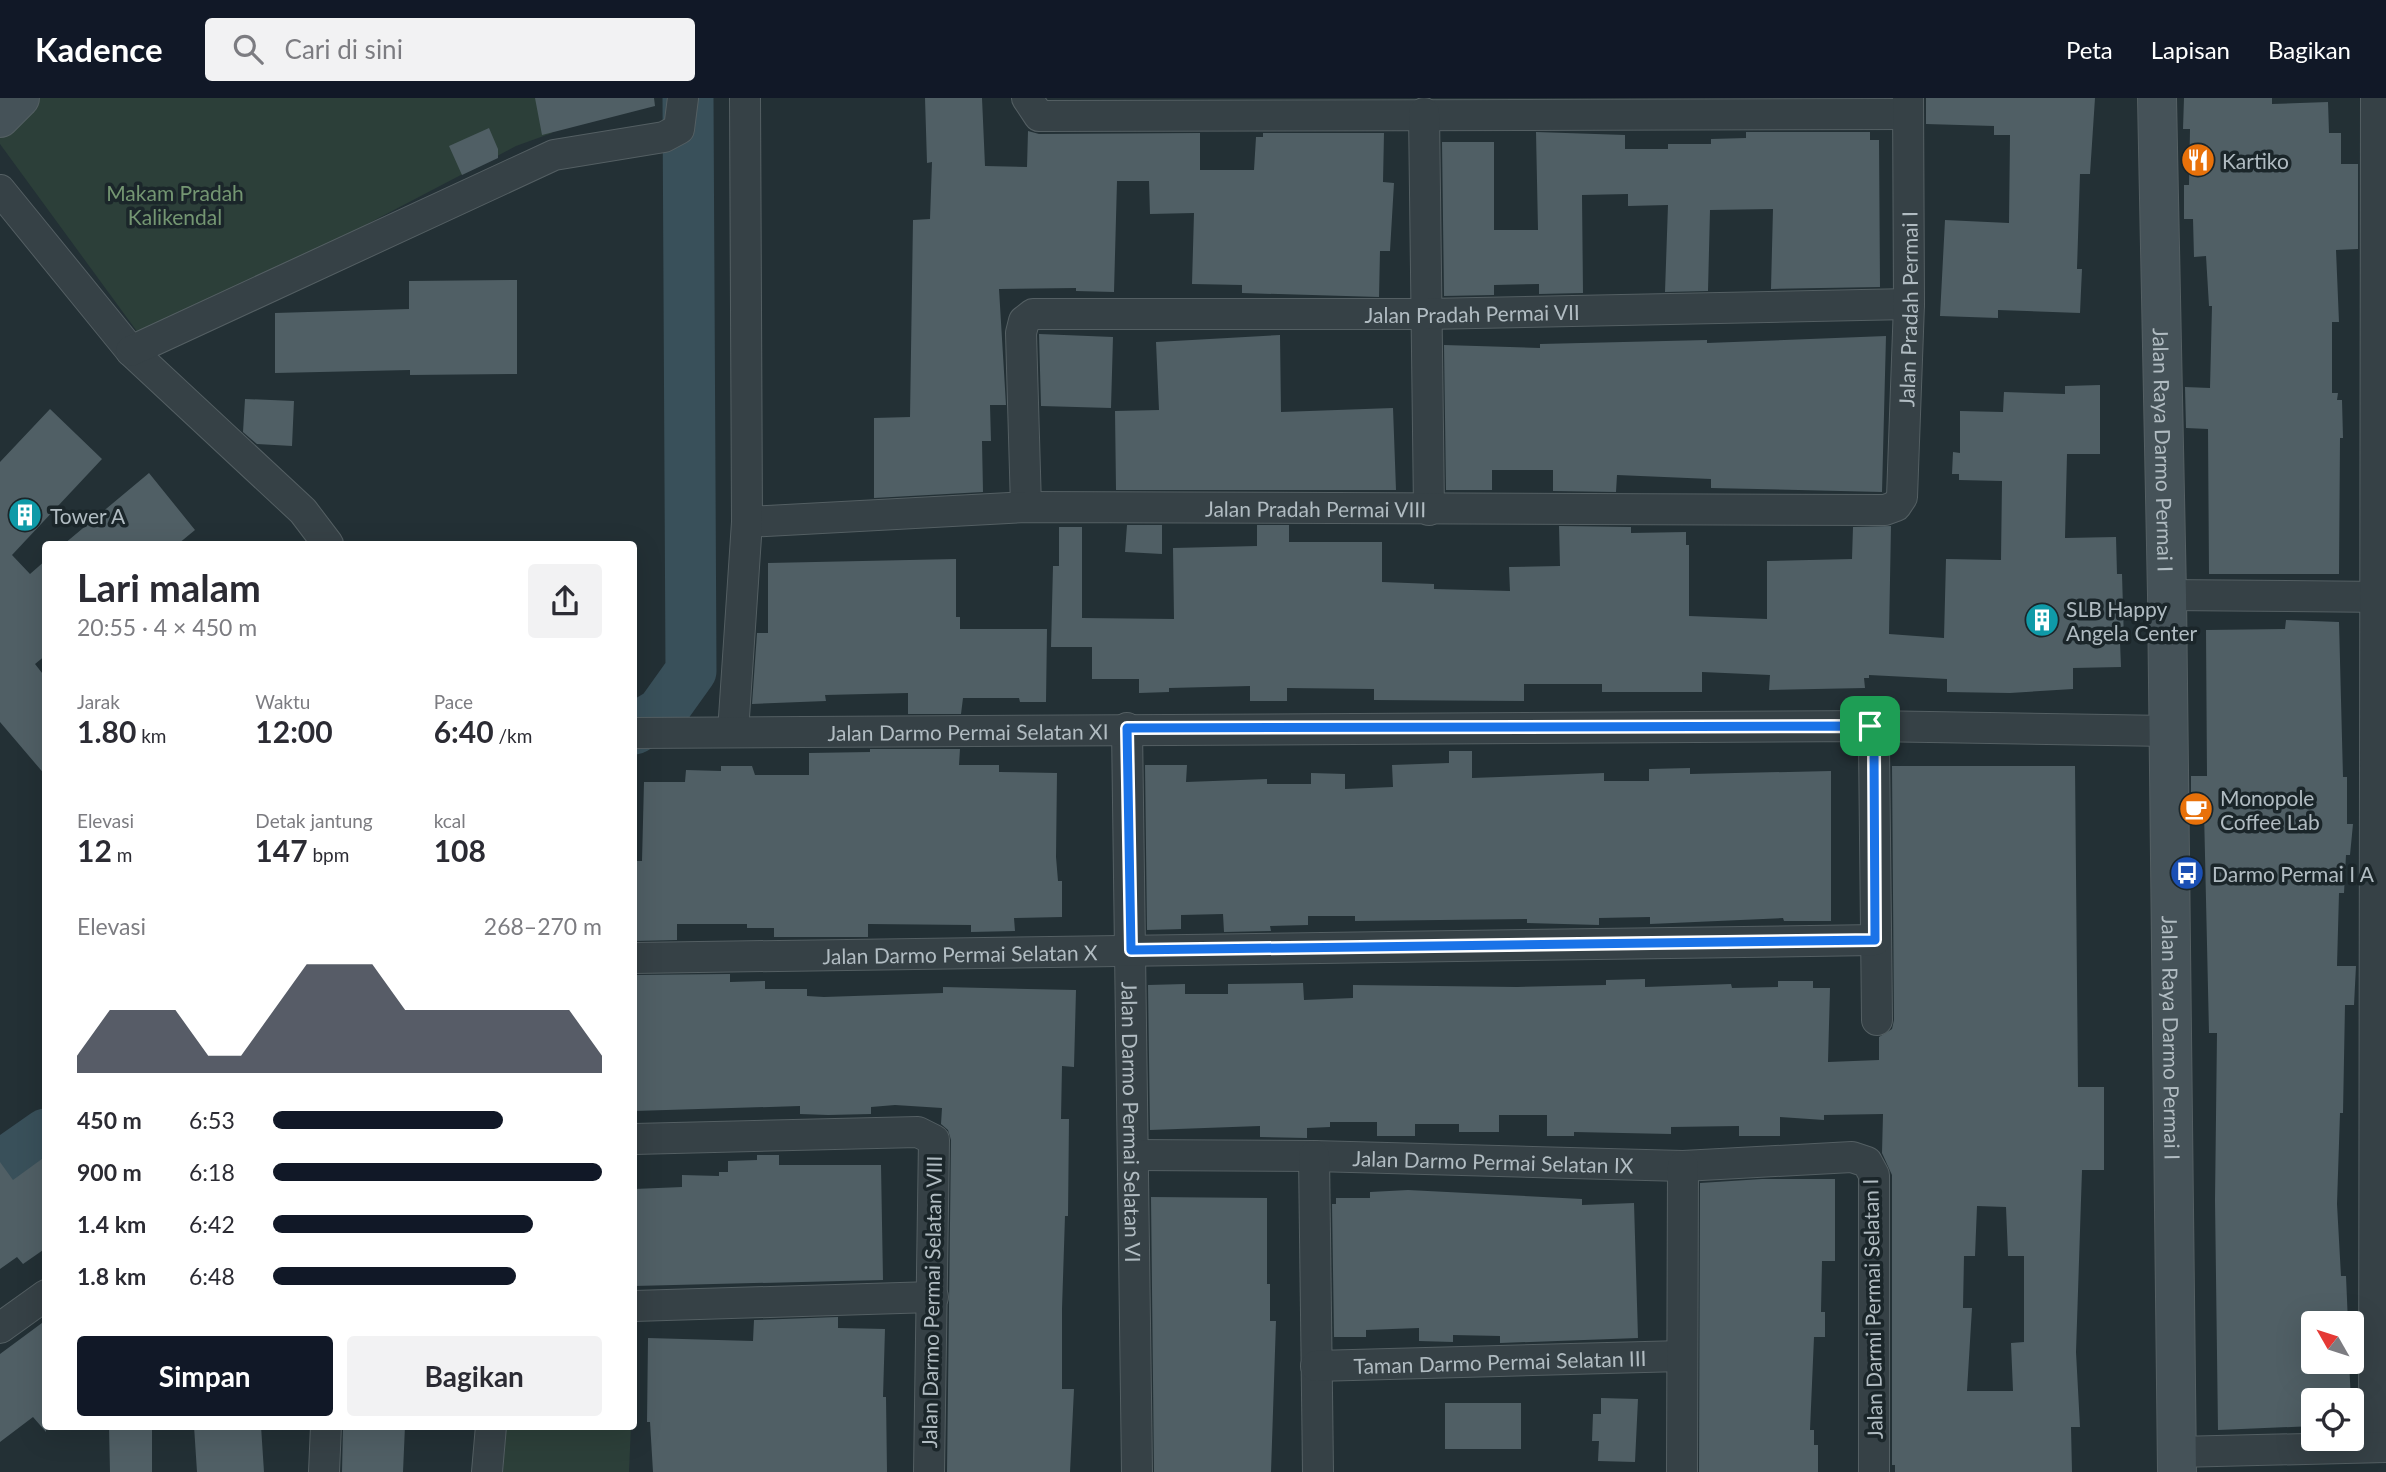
<!DOCTYPE html>
<html lang="id">
<meta charset="utf-8">
<style>
:root{--surface:#fff;--page:#f2f2f3;--text:#2b2b33;--muted:#7c7c81;--accent:#111827}
body{margin:0;font-family:Lato,sans-serif;background:var(--page);color:var(--text);height:100vh;display:flex;flex-direction:column;font-size:26px;white-space:nowrap}
*{box-sizing:border-box;margin:0}
p{font-size:23px;color:var(--muted)}
.icon{flex:none;width:38px;height:38px;fill:none;stroke:currentColor;stroke-width:2;stroke-linecap:round;stroke-linejoin:round}
.map{position:relative;flex:1;overflow:hidden}
.sheet{position:absolute;left:42px;top:443px;width:595px;height:889px;display:flex;flex-direction:column;background:var(--surface);border-radius:7px;box-shadow:0 7px 28px #0002}
.sheet>*{flex:none}
.needle{width:46px;rotate:309deg}
.tools{position:absolute;left:2301px;top:1213px;display:grid;gap:14px}
.tools a{display:grid;place-items:center;width:63px;height:63px;border-radius:7px;background:var(--surface);box-shadow:0 7px 28px #0002;font-size:35px}
.pin{position:absolute;display:grid;place-items:center;width:60px;height:60px;color:#fff;margin:-30px;border-radius:14px;box-shadow:0 4px 10px #0006}
.round{display:grid;place-items:center;flex:none;width:74px;height:74px;border-radius:7px;background:var(--page)}
.summary{display:flex;align-items:center;justify-content:space-between;height:119px;padding:0 35px}
h1{font-size:38px;font-weight:700;line-height:52px}
.metrics{display:grid;grid-template-columns:repeat(3,1fr);gap:10px;height:119px;padding:7px 35px}
.metrics div{display:grid;align-content:center}
.metrics b{font-size:30px;font-weight:700}
.metrics small{font-size:19px;font-weight:400}
.metrics p{font-size:19px}
.chart{height:196px;padding:14px 35px}
.chart p{display:flex;justify-content:space-between}
.chart svg{width:100%;height:126px;margin-top:7px;fill:var(--accent);opacity:.7}
.cta{display:flex;gap:14px;margin-top:auto;padding:14px 35px}
.cta a{flex:1;height:80px;border-radius:7px;background:var(--accent);color:#fff;font-size:28px;font-weight:700;line-height:80px;text-align:center}
.cta a+a{background:var(--page);color:var(--text)}
ul{padding:0 35px;list-style:none;font-size:23px}
li{display:grid;grid-template-columns:112px 84px 1fr;align-items:center;height:52px}
li i{height:18px;border-radius:9px;background:var(--accent)}
header{display:flex;align-items:center;gap:42px;box-sizing:border-box;height:98px;padding:0 35px;background:var(--accent);color:#fff}
header strong{font-size:33px}
nav{display:flex;gap:38px;margin-inline-start:auto;font-size:24px}
.search{width:490px;height:63px;background:var(--page);display:flex;align-items:center;gap:18px;box-sizing:border-box;padding:0 24px;border-radius:7px;color:var(--muted);font-size:26px}
.map>svg:first-child{display:block}
.green{fill:#2c3f39}
.lines{fill:none;stroke-linecap:round;stroke-linejoin:round}
.river{stroke:#39505a;stroke-width:51}
.building{fill:#505f65;fill-rule:evenodd}
.street-casing{stroke:#545f63;stroke-width:32}
.secondary-casing{stroke:#545f63;stroke-width:40}
.street{stroke:#364146;stroke-width:30}
.secondary{stroke:#455258;stroke-width:38}
.route-casing{stroke:#fff;stroke-width:14}
.route{stroke:#1a73e8;stroke-width:9}
.labels{text-anchor:middle;dominant-baseline:central;stroke-width:7;stroke-linejoin:round;paint-order:stroke}
.poi-label{font-size:21px;fill:#b1bcc2;stroke:#1b262a;text-anchor:start}
.park-label{font-size:21px;fill:#749672;stroke:#1b262a}
.street-label{font-size:21px;fill:#b1bcc2;stroke:#1b262a}
</style>
<header>
<strong>Kadence</strong>
<div class="search"><svg class="icon" aria-label="search" viewBox="0 0 24 24"><circle cx="10" cy="10" r="6"/><path d="M15 15l6 6"/></svg>Cari di sini</div>
<nav><a>Peta</a><a>Lapisan</a><a>Bagikan</a></nav>
</header>
<div class="map">
<svg width="2386" height="1374" viewBox="0 0 2386 1374">
<rect width="100%" height="100%" fill="#233035"/>
<path class="green" d="M21,0H542L552,35L516,48L144,243L0,46V32Z
M506,1328H631L629,1374H503Z"/>
<g class="lines">
<path class="river" d="M634,631L661,615L691,573L688,0
M0,1068L46,1036"/>
</g>
<path class="building" d="M535,0H654L655,8L542,37Z
M925,0H982L985,68L1027,69L1028,33L1039,36L1200,35V72H1254L1256,39H1263V35H1384L1383,84L1394,85L1390,153H1380L1379,199L1242,195V187L1192,186L1194,115L1150,116L1149,83H1117L1114,194L1076,193V190L999,191L1006,307H990L991,343H982L983,394L874,400V320L910,319L913,122L930,121L932,64L927,65Z
M1926,0H2095L2090,76H2080L2077,171H2082L2080,215L1998,212V220L1940,218L1945,122L2009,125L2010,37H1994V28L1926,26Z
M2184,0H2272V6L2328,4L2329,35H2341V66H2358V151L2336,152L2339,224H2332V295H2338L2337,302H2342L2343,340H2340L2339,476H2209L2208,331L2186,330L2185,289L2210,290L2212,208H2209L2206,158L2194,159L2193,121H2184V87H2189L2190,31H2183Z
M489,30L498,51V60L462,77L449,48Z
M1536,34L1625,37V51H1668V46H1711V41L1746,40V34H1870V42H1879L1880,189L1771,191L1773,111L1710,112L1708,193L1665,194L1668,107L1628,108V96L1582,97L1583,195L1539,196V186L1494,187V197L1444,198L1442,44H1494V132H1538Z
M517,182V276L410,277V272L275,275V215L409,211V183Z
M1039,236L1113,239L1111,310L1041,308Z
M1280,237L1281,314L1393,310L1396,392H1116L1115,313L1159,312L1156,244Z
M1886,238L1882,394L1711,390V381L1617,377L1616,394L1553,393V372H1492V392H1446L1444,247L1540,250V246L1707,242V245Z
M2100,287V356H2067L2065,440L2116,439L2117,476H2122L2124,543H2120L2121,569L2073,570V591L2010,595L1947,594V581L1869,577V580H1864L1865,590L1769,592L1770,577L1702,574V594H1602V586H1524V603L1374,602V591L1287,590V603H1250V588L1169,590V594L1139,595V581H1092V549H1051L1053,468H1059V429H1082V520L1174,521L1173,450L1257,448V427H1289V444H1382V484L1434,486V491L1510,493L1509,469L1560,468L1559,428L1631,429V435L1686,434V447H1689V518L1767,521V463L1852,461L1853,429L1891,428L1889,536L1944,540L1946,461L2001,462L2002,383L1959,382V376H1952L1953,354L1960,355V313L2003,314L2004,294L2065,296V288Z
M245,301L294,303L292,348L257,346L243,334Z
M50,311L102,361L12,457L30,476L46,462V557L35,566L46,580V678L0,624V364Z
M149,375L195,432L178,446H64Z
M1127,427H1162V456L1125,454Z
M956,461V519H960V531H1047L1046,604H1020L1019,600H963L961,616H908V595L825,597L826,603L752,606L757,535H768V465Z
M2286,522L2339,524L2343,679H2347V726H2353L2350,757H2346L2344,795H2339L2337,868H2356L2354,907H2345L2343,1015H2340L2337,1106L2341,1178H2346L2348,1225H2314V1264H2349L2351,1302H2314V1328L2218,1332L2215,1102L2217,935H2209L2204,713H2191V678H2207L2206,532L2285,531Z
M870,651H960L959,667H999V674L1057,675L1056,759L1058,783H1062V819L1014,820L1015,833L971,834V827L868,826V839H774V830H747V826H677V842L634,843V763H642L644,684H685L686,672L721,673V668H752L755,677H809V655L870,654Z
M1449,653H1472V680L1604,675V683H1649V671L1690,670V676L1831,673V823H1784L1783,820L1650,826V819L1599,820V827L1527,825V821L1355,823V818H1308V827L1270,828L1271,833L1224,834L1223,816L1181,817V831L1147,832L1145,667H1187L1186,684L1267,681V686H1311V675L1345,676V691L1393,689L1392,667L1449,665Z
M1892,668H2075L2078,989H2104V1072H2082L2076,1254L2080,1329H2071L2072,1374H1895V1367H1892V1077L1882,1055L1883,1016L1824,1017V1022L1780,1019V1038H1739V1028L1671,1029V1036L1574,1034V1038H1547V1017H1499V1034H1459V1026H1415V1038H1377V1024H1330V1029L1307,1030V1040L1260,1039V1028L1150,1032L1148,887L1185,886V896H1228V886L1303,885L1304,902L1353,900V887L1517,889L1606,887V882L1645,881V889L1731,886L1732,890L1778,889V883H1813V890H1830L1828,964L1879,962V939L1892,931L1894,922ZM1977,1108L2006,1109L2008,1158H2024V1244L2011,1245L2013,1293H1967L1972,1210H1963L1964,1158H1975Z
M730,876V884L765,883V891H807V898L824,899L943,895V889L1076,892L1074,969L1062,968L1061,1021H1069L1068,1118H1065L1062,1211V1291H1074L1070,1374H947L951,1042L948,1032L941,1026L942,1010L895,1007L871,1009V1016L828,1017L800,1016V1008L634,1013V877Z
M757,1057H779V1067H881L883,1182L634,1188V1091L682,1089V1077L719,1078V1074H728V1063L757,1062Z
M46,1058V1150L23,1166L17,1159L0,1171V1064L13,1082Z
M1762,1081H1835V1163H1822L1821,1214H1825V1239H1814L1810,1332H1814V1347H1818V1374H1699L1700,1085Z
M1408,1092L1582,1101V1107L1634,1105L1638,1240L1500,1245V1238L1453,1237V1244L1419,1243V1230L1366,1232V1239H1334L1332,1106H1336V1100H1370V1094Z
M1151,1099L1267,1100V1186H1270V1223H1276L1271,1374H1154Z
M838,1219V1230L885,1231L883,1299H886L887,1374H653L650,1324H647L648,1240L753,1243L754,1222Z
M46,1222V1334L33,1319L0,1344V1256Z
M1601,1300L1638,1301L1635,1364L1598,1363L1599,1343H1592L1593,1316H1601Z
M1445,1305H1521V1351H1445Z
M109,1328H152V1374H110Z
M194,1328H261L264,1374H197Z
M343,1328H405L403,1374H342Z"/>
<g class="lines">
<g class="street-casing">
<g id="street">
<path d="M1027,0L1039,18L1908,16"/>
<path d="M1424,15L1429,412"/>
<path d="M0,92L131,253L303,413L328,446"/>
<path d="M131,253L554,57L664,39L679,31L683,0"/>
<path id="s1" d="M1026,409L1021,235L1024,223L1033,216H1426L1909,206"/>
<path id="s2" d="M747,424L1026,409L1885,412L1896,408L1902,399L1909,206L1908,0"/>
<path d="M2167,497L2386,499"/>
<path d="M1870,628L1874,649L1877,922"/>
<path id="s3" d="M1127,630L1137,1374"/>
<path d="M733,634L747,424L745,0"/>
<path id="s4" d="M634,635L1870,628L2168,633"/>
<path id="s5" d="M634,860L1875,842"/>
<path d="M634,1041L918,1034L934,1042L929,1374"/>
<path id="s6" d="M1134,1057L1314,1058L1683,1068L1852,1059L1867,1064L1874,1077V1374"/>
<path d="M1314,1058L1318,1374"/>
<path d="M634,1208L933,1199"/>
<path d="M0,1230L46,1197"/>
<path id="s7" d="M1316,1268L1682,1258"/>
<path d="M2374,1349L2376,0"/>
<path d="M2176,1354L2386,1349"/>
<path d="M324,1374L326,1328"/>
<path d="M487,1374L491,1328"/>
<path d="M1682,1374L1683,1068"/>
</g>
</g>
<g class="secondary-casing">
<g id="secondary">
<path id="s8" d="M2157,0L2167,497L2177,1374"/>
<path d="M0,20L20,0"/>
</g>
</g>
<use href="#street" class="street"/>
<use href="#secondary" class="secondary"/>
</g>
<g class="lines">
<g class="route-casing">
<path id="route" d="M1870,628L1874,649L1875,842L1131,852L1127,630Z"/>
</g>
<use href="#route" class="route"/>
</g>
<defs>
<g id="restaurant-disc" transform="scale(1.75)"><circle r="9.5" fill="#e8710a" stroke="#1b262a"/><path d="M-5-6h1v4h1v-4h1v4h1v-4h1v5L-1.5 .5V6h-2V.5L-5-1ZM5-6V6H3V1.5H1.5Q1.5-4 5-6Z" fill="#fff"/></g>
<g id="building-disc" transform="scale(1.75)"><circle r="9.5" fill="#0f9aa8" stroke="#1b262a"/><path d="M-4-6H4V6H1V3H-1V6H-4ZM-2.5-4.3h1.7v1.8h-1.7ZM.8-4.3h1.7v1.8H.8ZM-2.5-1h1.7V.8h-1.7ZM.8-1h1.7V.8H.8Z" fill="#fff"/></g>
<g id="cafe-disc" transform="scale(1.75)"><circle r="9.5" fill="#e8710a" stroke="#1b262a"/><path d="M-5.5-4.5H6V0H3Q3 3.5 0 3.5H-2.5Q-5.5 3.5-5.5 0ZM3-3.2v2h1.7v-2ZM-6 4.5H4V6H-6Z" fill="#fff"/></g>
<g id="bus-disc" transform="scale(1.75)"><circle r="9.5" fill="#1a4fb4" stroke="#1b262a"/><path d="M-5-6H5V4H4V6H2V4H-2V6H-4V4H-5ZM-3.5-4V0h7V-4ZM-3.5 1.2v1.5H-2V1.2ZM2 1.2v1.5H3.5V1.2Z" fill="#fff"/></g>
</defs>
<g fill-rule="evenodd">
<use href="#restaurant-disc" x="2198" y="62"/>
<use href="#building-disc" x="25" y="417"/>
<use href="#building-disc" x="2042" y="522"/>
<use href="#cafe-disc" x="2196" y="711"/>
<use href="#bus-disc" x="2187" y="775"/>
</g>
<g class="labels">
<g class="poi-label">
<text x="2222" y="62">Kartiko</text>
<text x="50" y="417">Tower A</text>
<text x="2066" y="510">SLB Happy<tspan x="2066" dy="24">Angela Center</tspan></text>
<text x="2220" y="699">Monopole<tspan x="2220" dy="24">Coffee Lab</tspan></text>
<text x="2212" y="775">Darmo Permai I A</text>
</g>
<g class="park-label">
<text x="175" y="94">Makam Pradah<tspan x="175" dy="24">Kalikendal</tspan></text>
</g>
<g class="street-label">
<text stroke="none"><textPath href="#s2" startOffset="1349">Jalan Pradah Permai I</textPath></text>
<text stroke="none"><textPath href="#s1" startOffset="637">Jalan Pradah Permai VII</textPath></text>
<text stroke="none"><textPath href="#s8" startOffset="352">Jalan Raya Darmo Permai I</textPath></text>
<text stroke="none"><textPath href="#s2" startOffset="569">Jalan Pradah Permai VIII</textPath></text>
<text stroke="none"><textPath href="#s4" startOffset="334">Jalan Darmo Permai Selatan XI</textPath></text>
<text stroke="none"><textPath href="#s5" startOffset="326">Jalan Darmo Permai Selatan X</textPath></text>
<text stroke="none"><textPath href="#s8" startOffset="940">Jalan Raya Darmo Permai I</textPath></text>
<text stroke="none"><textPath href="#s3" startOffset="394">Jalan Darmo Permai Selatan VI</textPath></text>
<text stroke="none"><textPath href="#s6" startOffset="359">Jalan Darmo Permai Selatan IX</textPath></text>
<text transform="translate(931 1204) rotate(-89)">Jalan Darmo Permai Selatan VIII</text>
<text transform="translate(1872 1211) rotate(-91)">Jalan Darmi Permai Selatan I</text>
<text stroke="none"><textPath href="#s7" startOffset="184">Taman Darmo Permai Selatan III</textPath></text>
</g>
</g>
</svg>
<div class="tools">
<a><svg class="needle" viewBox="-14 -14 28 28"><path d="M0-13l5 13h-10z" fill="#e53935"/><path d="M0 13l5-13h-10z" fill="#7c7c81"/></svg></a>
<a><svg class="icon" aria-label="locate" viewBox="0 0 24 24"><circle cx="12" cy="12" r="6"/><path d="M12 2v4M12 18v4M2 12h4M18 12h4"/></svg></a>
</div>
<div class="pin" style="left:1870px;top:628px;background:#1e9e55"><svg class="icon" aria-label="arrive" viewBox="0 0 24 24"><path d="M6 21V4h12l-3 4 3 4H6"/></svg></div>
<section class="sheet">
<div class="summary"><div><h1>Lari malam</h1><p>20:55 · 4 × 450 m</p></div><a class="round"><svg class="icon" aria-label="share" viewBox="0 0 24 24"><path d="M12 15V3M7 8l5-5 5 5M5 13v7h14v-7"/></svg></a></div>
<div class="metrics">
<div><p>Jarak</p><b>1.80<small> km</small></b></div>
<div><p>Waktu</p><b>12:00</b></div>
<div><p>Pace</p><b>6:40<small> /km</small></b></div>
</div>
<div class="metrics">
<div><p>Elevasi</p><b>12<small> m</small></b></div>
<div><p>Detak jantung</p><b>147<small> bpm</small></b></div>
<div><p>kcal</p><b>108</b></div>
</div>
<div class="chart"><p><span>Elevasi</span>268–270 m</p>
<svg viewBox="0 0 160 44" preserveAspectRatio="none"><path d="M0 44V38L10 22L20 22L30 22L40 38L50 38L60 22L70 6L80 6L90 6L100 22L110 22L120 22L130 22L140 22L150 22L160 38V44z"/></svg>
</div>
<ul>
<li><b>450 m</b>6:53<i style="width:70%"></i></li>
<li><b>900 m</b>6:18<i style="width:100%"></i></li>
<li><b>1.4 km</b>6:42<i style="width:79%"></i></li>
<li><b>1.8 km</b>6:48<i style="width:74%"></i></li>
</ul>
<div class="cta"><a>Simpan</a><a>Bagikan</a></div>
</section>
</div>
